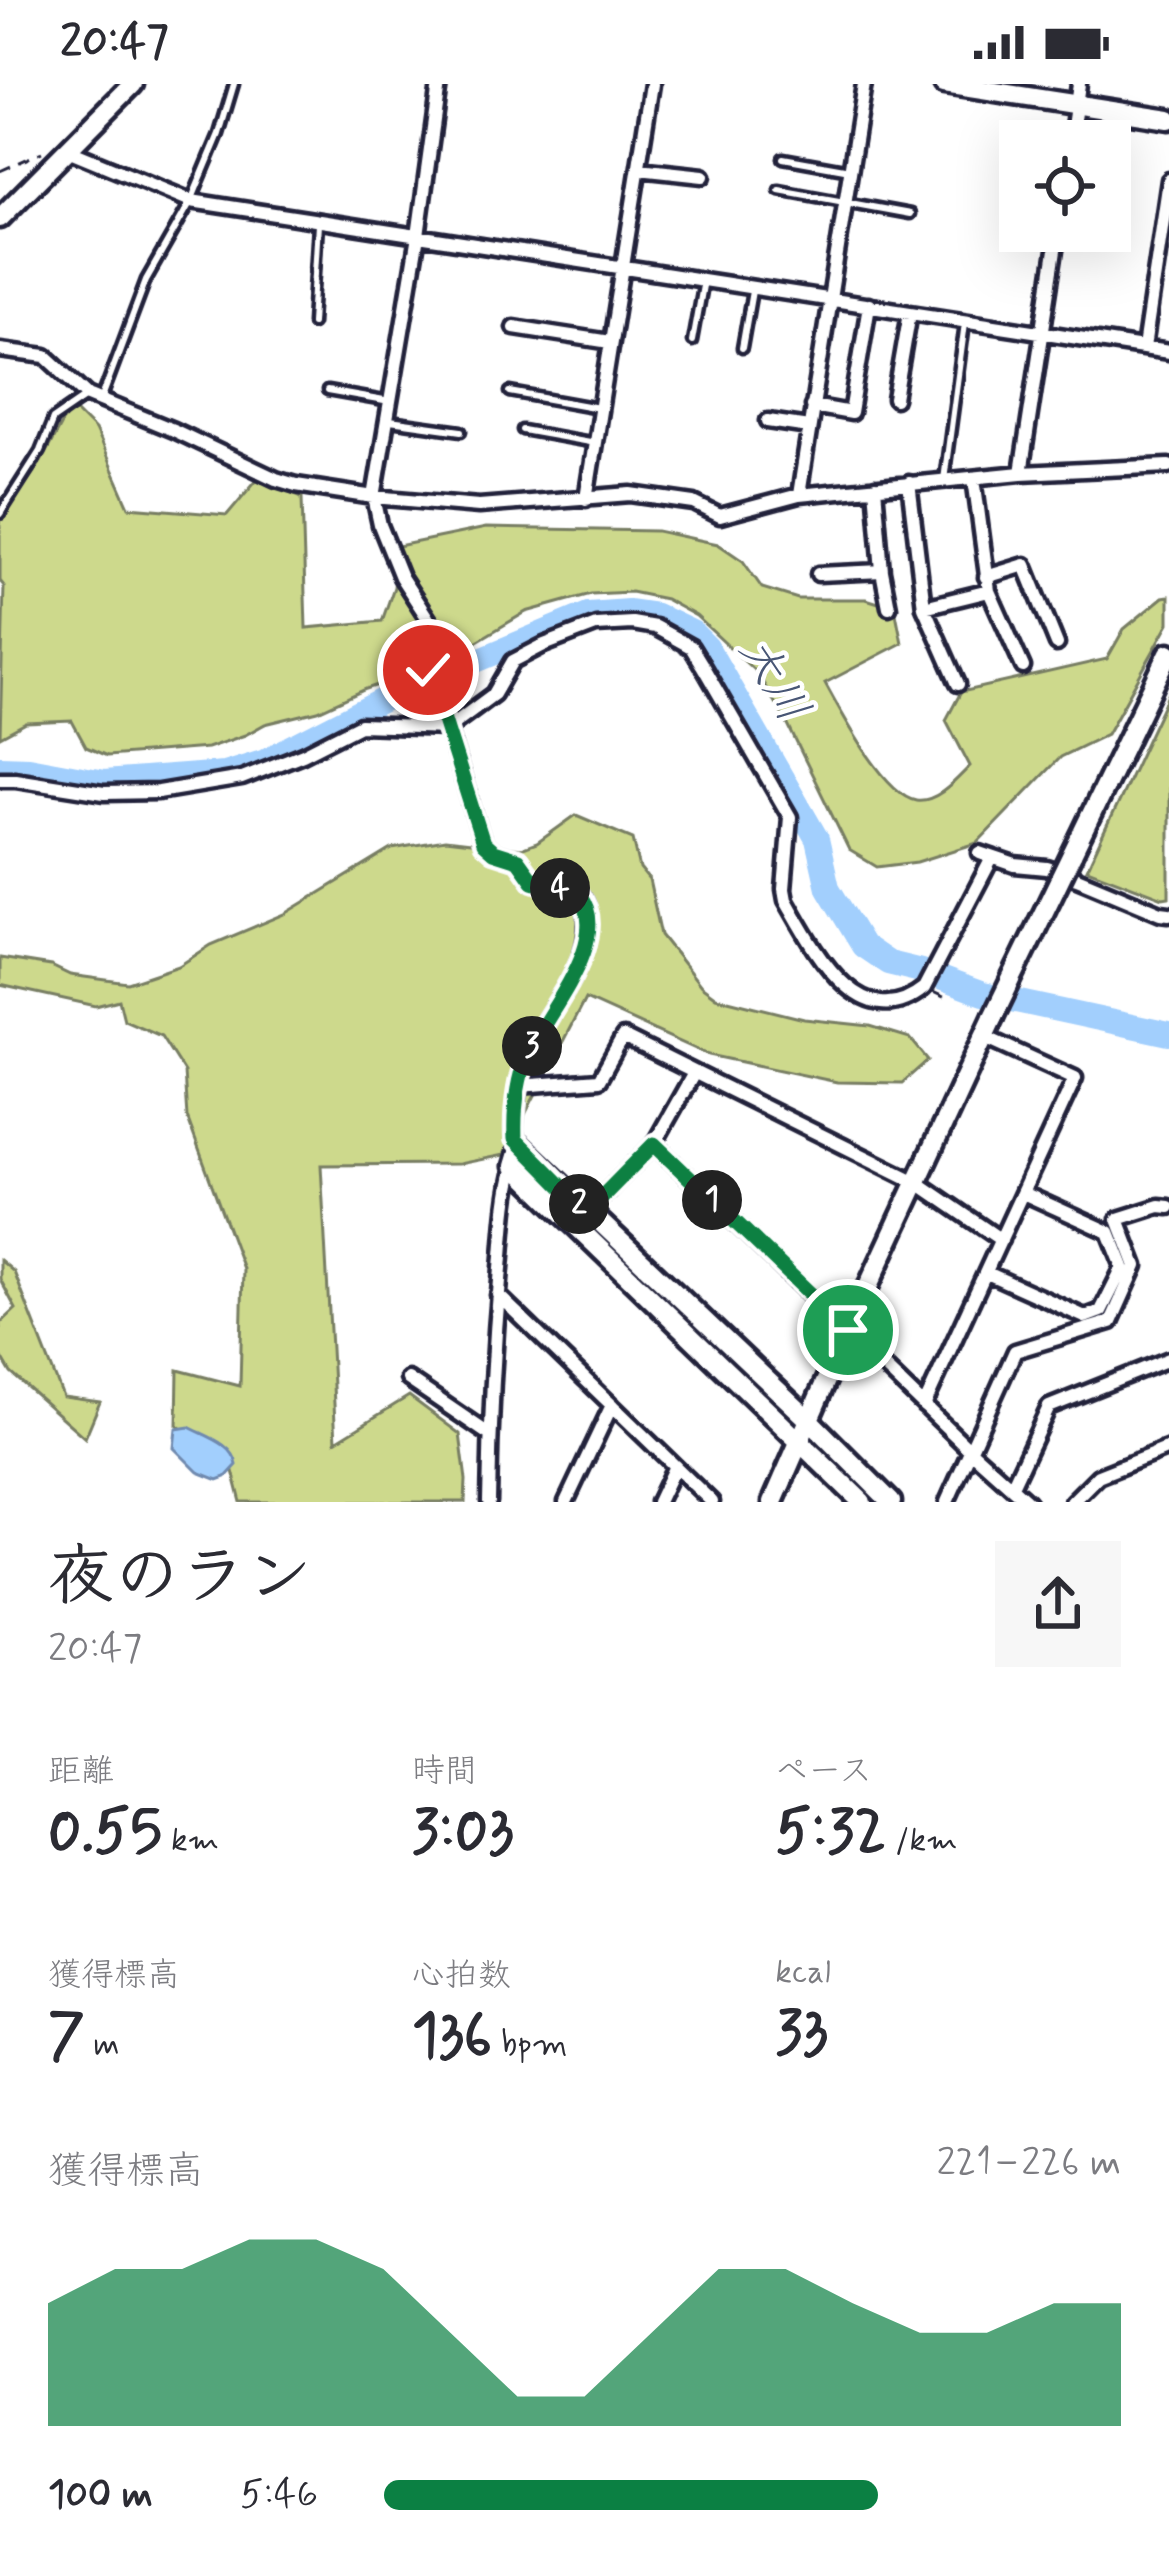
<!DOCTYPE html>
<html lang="ja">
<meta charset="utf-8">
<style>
:root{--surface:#fff;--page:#f7f7f7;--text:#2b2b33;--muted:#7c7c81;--accent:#0b8043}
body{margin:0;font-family:Mynerve,"Klee One",sans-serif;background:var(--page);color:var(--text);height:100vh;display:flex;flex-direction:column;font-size:45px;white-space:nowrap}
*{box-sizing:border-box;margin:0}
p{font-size:39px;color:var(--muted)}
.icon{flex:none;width:66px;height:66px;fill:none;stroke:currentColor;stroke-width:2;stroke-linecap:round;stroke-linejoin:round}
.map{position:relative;height:1418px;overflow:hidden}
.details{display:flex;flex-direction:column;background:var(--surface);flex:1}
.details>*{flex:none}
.tools{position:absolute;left:999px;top:36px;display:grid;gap:24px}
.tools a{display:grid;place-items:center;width:132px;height:132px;border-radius:0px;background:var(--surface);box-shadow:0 12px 48px #0002;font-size:60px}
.pin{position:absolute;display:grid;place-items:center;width:102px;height:102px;color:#fff;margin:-51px;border:6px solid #fff;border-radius:50%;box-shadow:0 3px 12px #0007}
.km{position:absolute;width:60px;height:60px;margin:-30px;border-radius:50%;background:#222;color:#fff;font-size:33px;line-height:60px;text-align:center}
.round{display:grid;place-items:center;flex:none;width:126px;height:126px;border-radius:0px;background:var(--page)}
.head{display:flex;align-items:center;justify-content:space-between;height:204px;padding:0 48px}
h1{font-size:66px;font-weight:700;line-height:90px}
.figures{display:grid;grid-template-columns:repeat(3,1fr);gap:18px;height:204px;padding:12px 48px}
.figures div{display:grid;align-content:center}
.figures b{font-size:60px;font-weight:700}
.figures small{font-size:33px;font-weight:400}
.figures p{font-size:33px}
.chart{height:336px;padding:24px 48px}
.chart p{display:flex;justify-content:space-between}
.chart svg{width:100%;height:216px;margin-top:12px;fill:var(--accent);opacity:.7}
ul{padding:0 48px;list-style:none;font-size:39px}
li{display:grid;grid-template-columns:192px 144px 1fr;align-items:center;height:90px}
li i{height:30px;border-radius:15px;background:var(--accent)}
.status{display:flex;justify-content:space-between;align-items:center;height:84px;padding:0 60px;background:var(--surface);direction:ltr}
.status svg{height:33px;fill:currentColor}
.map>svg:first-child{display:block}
.green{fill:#cdd98c;stroke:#787e64;stroke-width:3}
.water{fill:#a2cffd;stroke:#6f8aaf;stroke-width:3}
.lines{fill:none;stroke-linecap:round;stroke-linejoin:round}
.river{stroke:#a2cffd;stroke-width:24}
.lane-casing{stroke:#22223b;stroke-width:15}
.street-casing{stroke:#22223b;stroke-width:21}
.secondary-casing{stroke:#22223b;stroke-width:27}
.primary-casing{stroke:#22223b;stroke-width:27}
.path{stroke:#22223b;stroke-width:3;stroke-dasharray:12 9;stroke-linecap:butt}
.lane{stroke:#fff;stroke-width:6}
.street{stroke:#fff;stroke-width:12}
.secondary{stroke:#fff;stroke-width:18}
.primary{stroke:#fff;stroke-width:18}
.secondary-bridge-casing{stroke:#22223b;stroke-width:27;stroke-linecap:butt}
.secondary-bridge{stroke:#fff;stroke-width:18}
.route-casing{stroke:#fff;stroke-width:24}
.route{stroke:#0b8043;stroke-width:15}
.labels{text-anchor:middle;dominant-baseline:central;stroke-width:9;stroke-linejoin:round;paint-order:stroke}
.water-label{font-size:45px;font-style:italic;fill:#485675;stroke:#fff}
</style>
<div class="status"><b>20:47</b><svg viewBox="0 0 49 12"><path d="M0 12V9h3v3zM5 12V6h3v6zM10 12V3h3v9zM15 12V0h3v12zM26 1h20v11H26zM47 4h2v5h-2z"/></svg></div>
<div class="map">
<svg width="1169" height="1418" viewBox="0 0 1169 1418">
<rect width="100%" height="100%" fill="#fff"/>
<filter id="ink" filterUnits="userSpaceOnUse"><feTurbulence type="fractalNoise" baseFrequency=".00833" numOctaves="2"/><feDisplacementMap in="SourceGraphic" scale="24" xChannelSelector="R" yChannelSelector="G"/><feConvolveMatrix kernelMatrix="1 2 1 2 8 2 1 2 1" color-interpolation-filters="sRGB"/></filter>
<g filter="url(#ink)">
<path class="green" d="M74,325L95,346L129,423L227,431L258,394L302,413L306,544L382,537L394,503L398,462L486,444L657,447L718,460L743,477L762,504L798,515H866L895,524L902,559L825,599C840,626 884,711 916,716C937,719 956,696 970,682L946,636L961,608L1107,575L1124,545L1163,513L1169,512V539L1107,650L1060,673L977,759L917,778L877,783L849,766L786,637L757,589L696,532L665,515L631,508L591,510L526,528L437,581L366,605L318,627L265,640L245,651L207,664L107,672L86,663L72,637L26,639L0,653L4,502L0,497V437L41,378L62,338Z
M1169,609V813L1163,814L1087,785Z
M576,731L633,755L640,785L649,796L661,851L701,902L716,913L804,935L870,942L910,954L928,976L902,999L837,998L709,971L585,915L504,1071L459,1080L321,1081L336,1357L409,1312L460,1350L466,1396L465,1418H241L233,1387L177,1341L178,1286L240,1302L243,1185L187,1033L184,988L161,952L124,936L119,916L96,922L0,901V874L51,882L70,891L128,899L179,882L211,861L285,830L392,765L445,756L521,765L537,759Z
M0,1176L14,1188L63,1313L100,1318L85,1354L11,1289L0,1270V1240L16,1225L0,1195Z"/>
<path class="water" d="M189,1343C206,1352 234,1360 237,1381L226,1393L218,1396L198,1388L174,1364L176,1345Z"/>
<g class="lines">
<path class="river" d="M0,683L28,684L104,698L224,689L266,676L385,615L588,530L628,527L656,531L692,548L707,563L817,755L828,804L863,862L888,879L921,887L983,910L1169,950"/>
<g class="lane-casing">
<path id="lane" d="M783,74L850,86
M779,106L910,130
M312,239L318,140
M692,257L703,196
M742,264L752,207
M327,307L390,318
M510,308L599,324
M101,316L146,196L191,117L219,50L234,0
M390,337L462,347
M522,346L595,359
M944,396L965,239
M0,430L40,367L53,335L85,313"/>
</g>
<g class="street-casing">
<path id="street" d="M439,0L418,152L374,413L380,441L401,493L434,544L435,554L429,586L483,759L493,768L518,776L533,797C546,801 566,802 578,810C587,816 587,825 587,835C589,888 547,925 527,971C520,988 519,1008 516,1026C515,1040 512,1050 520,1062
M1071,57L1079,0
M65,65L191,117L1169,268
M639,85L703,92
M514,243L610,258
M1144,264L1169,96
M0,266L46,272L88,311L173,346L276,395L296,401L374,413L479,422L631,410L694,419L720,432L799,411L1021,389L1169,382
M895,315L910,228
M812,322L851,329L869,221
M768,337L809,343
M1021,389L1058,147
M974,394L989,507L1023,583
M909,399L924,523L958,600
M875,403L882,487L889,523
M799,411L864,0
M586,415L652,0
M818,490L882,487
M986,493L1025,481L1057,560
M924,523L989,507
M0,695H15L104,709L158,708L242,694L303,670L360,641L448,644L494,610L513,577L544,561L596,541L632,539L655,543L691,563L702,581L790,733L784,805L786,816C813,863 859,956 924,904L992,774
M980,769L1015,781L1047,784L1077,794L1161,829L1169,830
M519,1002L599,996L623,953L918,1099L1001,1156
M654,1060L970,1366L1028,1418
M585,1130L654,1060L694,989
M987,1189L1085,1233L1101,1227L1123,1183L1109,1148L1023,1109
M498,1211L712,1418
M408,1295L490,1351
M924,1322L1075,994L985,953
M1012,1402L1049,1323L1169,1275
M489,1418C490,1340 494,1262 501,1184C504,1150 505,1115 514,1082
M566,1418L612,1321
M658,1418L675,1382
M947,1418L1015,1267L1111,1238L1136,1182L1118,1135L1159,1122L1169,1123
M1072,1418L1098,1392L1169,1364"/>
</g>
<g class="secondary-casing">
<path id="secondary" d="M944,0L1169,35
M1072,770L1169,569
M773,1418L848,1246L993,933
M862,1418L514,1082L520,1062L810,1337L891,1418"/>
</g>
<g class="primary-casing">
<path id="primary" d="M0,134L133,0"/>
</g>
<path class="path" d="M0,87L42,68
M933,908L948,915"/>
<use href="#lane" class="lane"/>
<use href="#street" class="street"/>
<use href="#secondary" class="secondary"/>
<use href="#primary" class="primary"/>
<g class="secondary-bridge-casing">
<path id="secondary-bridge" d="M993,933L1072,770"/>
</g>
<use href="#secondary-bridge" class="secondary-bridge"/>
</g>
</g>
<g class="lines" filter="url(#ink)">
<g class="route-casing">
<path id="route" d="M428,586L483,759L493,768L518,776L533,797L579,811C615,855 543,931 527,972C517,997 514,1029 515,1055L587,1128L654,1060L848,1246"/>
</g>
<use href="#route" class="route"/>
</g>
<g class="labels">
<g class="water-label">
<text transform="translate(773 596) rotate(59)">大川</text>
</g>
</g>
</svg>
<div class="tools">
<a><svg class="icon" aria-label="locate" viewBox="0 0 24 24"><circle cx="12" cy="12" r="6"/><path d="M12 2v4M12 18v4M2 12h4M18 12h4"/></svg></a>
</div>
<div class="pin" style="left:848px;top:1246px;background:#1e9e55"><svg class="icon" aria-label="arrive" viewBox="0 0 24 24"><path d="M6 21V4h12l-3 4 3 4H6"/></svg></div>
<div class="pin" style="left:428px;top:586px;background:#d93025"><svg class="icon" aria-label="check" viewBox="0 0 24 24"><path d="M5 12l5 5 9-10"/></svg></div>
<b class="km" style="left:712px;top:1116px">1</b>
<b class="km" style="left:579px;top:1120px">2</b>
<b class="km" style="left:532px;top:962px">3</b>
<b class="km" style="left:560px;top:804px">4</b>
</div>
<section class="details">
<div class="head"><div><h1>夜のラン</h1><p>20:47</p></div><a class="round"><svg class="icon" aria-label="share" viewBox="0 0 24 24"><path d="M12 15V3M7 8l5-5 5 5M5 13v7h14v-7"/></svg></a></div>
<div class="figures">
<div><p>距離</p><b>0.55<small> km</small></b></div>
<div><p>時間</p><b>3:03</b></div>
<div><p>ペース</p><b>5:32<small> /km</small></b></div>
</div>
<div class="figures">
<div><p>獲得標高</p><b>7<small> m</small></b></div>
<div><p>心拍数</p><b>136<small> bpm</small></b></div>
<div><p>kcal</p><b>33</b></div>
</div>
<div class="chart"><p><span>獲得標高</span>221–226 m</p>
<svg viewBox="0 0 160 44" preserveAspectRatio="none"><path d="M0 44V19L10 12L20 12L30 6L40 6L50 12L60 25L70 38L80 38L90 25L100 12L110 12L120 19L130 25L140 25L150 19L160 19V44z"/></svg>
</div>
<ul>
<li><b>100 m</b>5:46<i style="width:67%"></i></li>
</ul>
</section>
